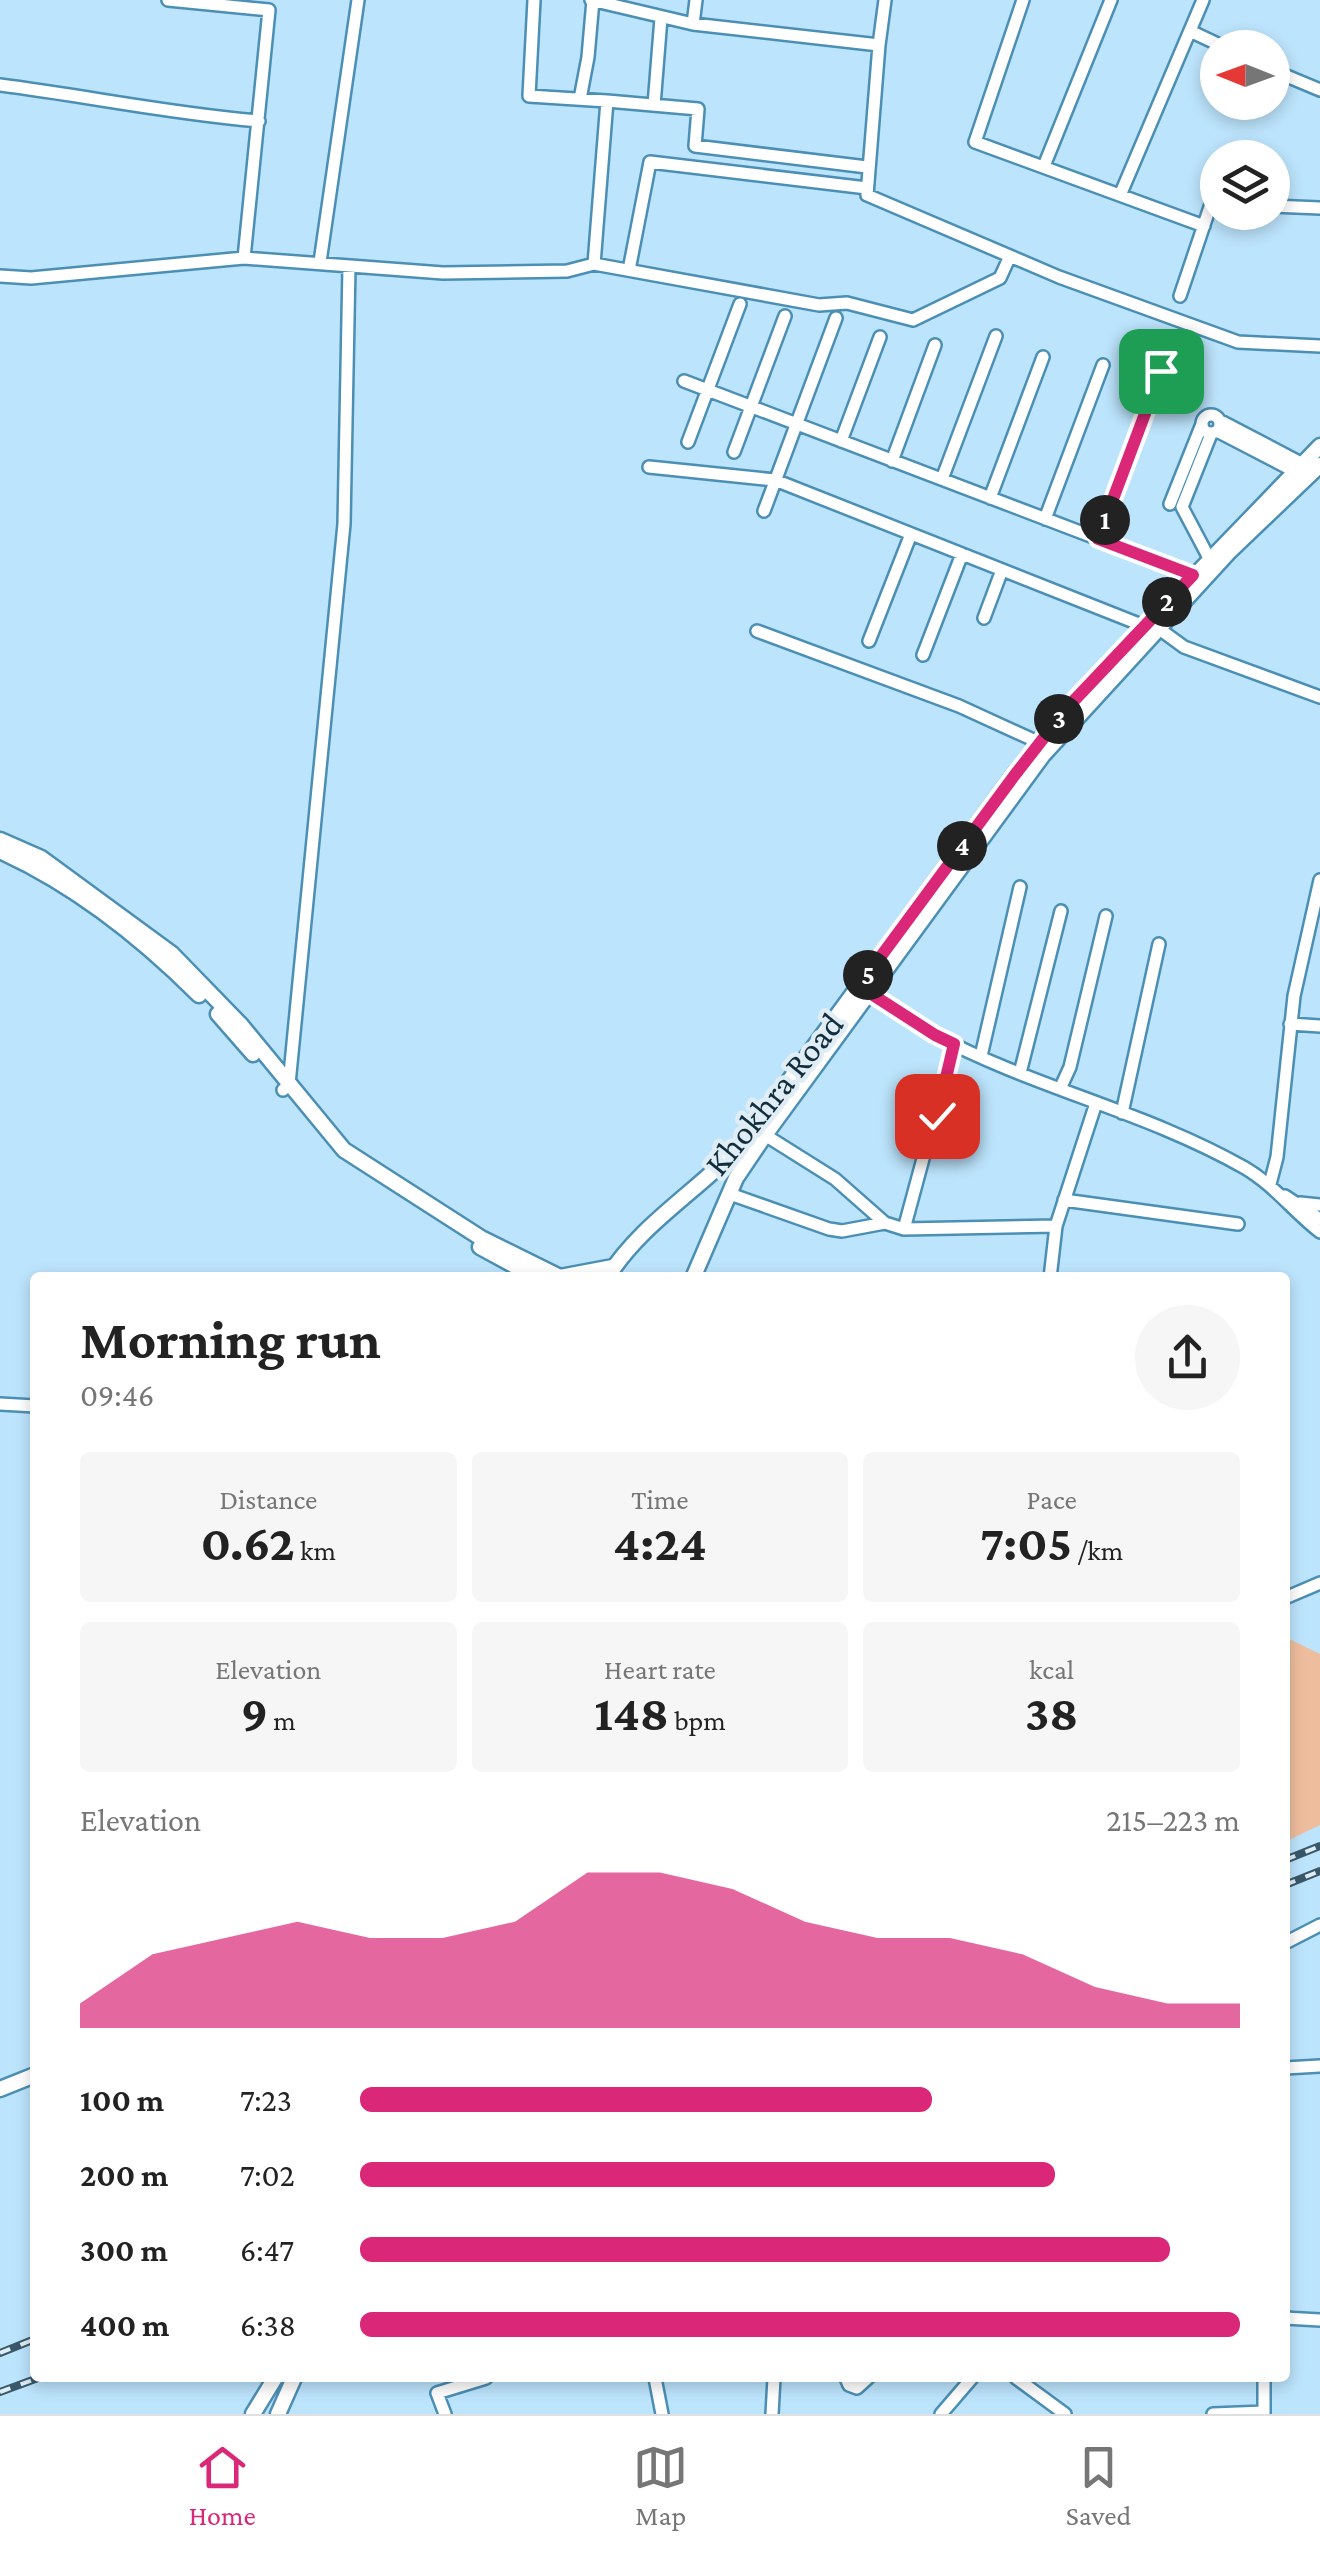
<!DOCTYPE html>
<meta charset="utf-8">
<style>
:root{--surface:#fff;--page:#f6f6f6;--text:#222;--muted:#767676;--line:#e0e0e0;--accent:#db2777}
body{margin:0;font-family:"Crimson Pro",serif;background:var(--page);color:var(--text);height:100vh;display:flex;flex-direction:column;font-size:38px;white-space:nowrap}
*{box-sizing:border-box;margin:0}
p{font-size:32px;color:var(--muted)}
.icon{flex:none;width:55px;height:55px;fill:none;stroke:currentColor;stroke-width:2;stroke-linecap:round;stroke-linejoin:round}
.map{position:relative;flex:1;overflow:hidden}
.details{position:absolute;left:30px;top:1272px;width:1260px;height:1110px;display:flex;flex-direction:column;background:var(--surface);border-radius:10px;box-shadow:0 5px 15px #0003}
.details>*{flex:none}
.needle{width:65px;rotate:271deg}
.buttons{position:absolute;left:1200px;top:30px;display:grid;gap:20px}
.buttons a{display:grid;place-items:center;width:90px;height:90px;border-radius:50%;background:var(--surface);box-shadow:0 5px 15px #0003;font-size:50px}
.pin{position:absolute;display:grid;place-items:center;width:85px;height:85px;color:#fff;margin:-42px;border-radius:20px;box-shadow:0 5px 15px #0006}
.km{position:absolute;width:50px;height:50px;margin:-25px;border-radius:50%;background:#222;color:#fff;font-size:28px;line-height:50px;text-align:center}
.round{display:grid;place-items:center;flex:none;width:105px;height:105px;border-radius:52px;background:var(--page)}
.overview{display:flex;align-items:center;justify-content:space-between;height:170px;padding:0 50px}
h1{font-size:55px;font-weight:700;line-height:75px}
.stats{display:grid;grid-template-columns:repeat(3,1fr);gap:15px;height:170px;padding:10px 50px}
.stats div{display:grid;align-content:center;border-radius:10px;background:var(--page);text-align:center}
.stats b{font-size:50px;font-weight:700}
.stats small{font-size:28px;font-weight:400}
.stats p{font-size:28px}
.chart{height:280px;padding:20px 50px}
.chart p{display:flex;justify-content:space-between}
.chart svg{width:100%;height:180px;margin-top:10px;fill:var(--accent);opacity:.7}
ul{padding:0 50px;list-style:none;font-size:32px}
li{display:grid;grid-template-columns:160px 120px 1fr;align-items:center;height:75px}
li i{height:25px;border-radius:12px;background:var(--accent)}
.dock{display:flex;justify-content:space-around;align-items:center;height:140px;border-top:2px solid var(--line);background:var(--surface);font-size:28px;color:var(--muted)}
.dock a{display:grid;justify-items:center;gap:5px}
.dock .selected{color:var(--accent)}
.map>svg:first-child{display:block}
.green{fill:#eebd9d}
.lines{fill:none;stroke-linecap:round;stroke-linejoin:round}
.minor-casing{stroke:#4b8fb4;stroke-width:16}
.major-casing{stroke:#4b8fb4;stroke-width:19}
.minor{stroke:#fff;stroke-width:11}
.major{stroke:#fff;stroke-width:14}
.rail-casing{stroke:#39586a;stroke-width:8}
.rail{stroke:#e0edf5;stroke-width:4;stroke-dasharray:11;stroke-linecap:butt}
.route-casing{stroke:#fff;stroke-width:20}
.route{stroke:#db2777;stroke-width:12}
.labels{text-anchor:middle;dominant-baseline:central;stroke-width:9;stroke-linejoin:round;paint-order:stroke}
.street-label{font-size:35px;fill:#112e3d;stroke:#e0edf5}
</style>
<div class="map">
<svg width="1320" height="2414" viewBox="0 0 1320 2414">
<rect width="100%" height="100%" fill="#bce4fc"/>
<path class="green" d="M1285,1637L1320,1654V1825L1285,1842Z"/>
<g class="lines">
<g class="minor-casing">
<path id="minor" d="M168,0L269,10L244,258
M534,0L529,96L607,101L594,264L819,305L847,303L913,320L1000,278L1010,256
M591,0L693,24L879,45L867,195L1059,277L1238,342L1320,346
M1023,0L975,142L1204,226
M693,24L696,0
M1190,31L1226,48
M879,45L885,0
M1272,70L1320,90
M0,85C87,96 172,114 259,121
M580,99L588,57L593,0
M607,101L698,109L695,146L867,167
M654,105L661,18
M1044,166L1111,0
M1121,193L1203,0
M1272,206L1320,208
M320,262L358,0
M629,270L650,162L867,188
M0,276L31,278L244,258L443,273L567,271L594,264
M1180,296L1211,204H1218
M684,381L1193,575
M1202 424a9 9 0 1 1 18 0a9 9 0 1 1-18 0Z
M1219,420L1301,463
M1217,431L1294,471
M841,441L880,337
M688,442L740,304
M734,452L785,316
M892,461L935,345
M649,467L775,480L1144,626
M942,479L996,336
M990,498L1043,357
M1170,504L1202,424
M764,511L836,318
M1045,519L1103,365
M1097,539L1161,371
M1209,558L1182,507L1211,434
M984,618L1002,570
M1158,628L1184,647L1320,697
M757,631L959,706L1040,743
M869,641L911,534
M923,655L962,554
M864,990C887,1005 911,1022 935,1035C1034,1088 1147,1112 1245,1168C1274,1185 1293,1211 1320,1232
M1290,1024L1320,1026
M954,1044L904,1229L1056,1226
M981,1056L1020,887
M1020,1073L1061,911
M1060,1089L1070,1067L1106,916
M283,1090L289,1084L344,524L349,267
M1122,1113L1159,944
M765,1135L835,1179L885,1223L904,1229
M1270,1184L1277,1157L1294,996L1320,880
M730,1194L829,1229L842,1231L885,1223
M1285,1196L1320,1219
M1064,1200L1238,1224
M1300,1203L1320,1205
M1050,1278L1056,1226L1096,1103
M0,1404L35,1406
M1285,1598L1320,1583
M1285,1943L1320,1925
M1285,2068L1320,2066
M1285,2318L1320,2320
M655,2378L662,2414
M846,2378L849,2385L857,2388L868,2378
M1016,2378L1065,2414
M445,2414L437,2393L486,2378
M772,2414L774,2378
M941,2414L972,2378
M1213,2414L1264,2412
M1264,2414V2378"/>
</g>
<g class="major-casing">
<path id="major" d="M0,840L41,858L172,954L241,1025L344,1150L481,1238L562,1278
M0,851C75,885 141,937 199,995
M218,1014L253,1054
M480,1247L537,1278
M560,1277L613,1267
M607,1278C641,1223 701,1189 744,1142L1014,775L1067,708L1320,446
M693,1278L736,1178L765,1135L1043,755L1228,553L1320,465
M0,2089L35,2075
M253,2414L275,2378
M278,2414L294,2378"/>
</g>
<use href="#minor" class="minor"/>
<use href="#major" class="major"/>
<g class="rail-casing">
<path id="rail" d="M1285,1860L1320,1846
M1285,1885L1320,1871
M0,2353L35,2339
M0,2392L38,2378"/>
</g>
<use href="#rail" class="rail"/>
</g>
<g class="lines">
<g class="route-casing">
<path id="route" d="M937,1116L954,1044L935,1035L859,986L1014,776L1067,708L1193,575L1098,539L1161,371"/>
</g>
<use href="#route" class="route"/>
</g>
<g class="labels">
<g class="street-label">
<text transform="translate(774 1094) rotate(-51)">Khokhra Road</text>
</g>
</g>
</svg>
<div class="buttons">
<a><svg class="needle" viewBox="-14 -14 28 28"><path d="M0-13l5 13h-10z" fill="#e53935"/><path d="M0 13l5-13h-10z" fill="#767676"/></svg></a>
<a><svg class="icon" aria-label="layers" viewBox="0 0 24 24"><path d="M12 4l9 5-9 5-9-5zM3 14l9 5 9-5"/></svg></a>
</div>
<div class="pin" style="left:1161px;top:371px;background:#1e9e55"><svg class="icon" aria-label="arrive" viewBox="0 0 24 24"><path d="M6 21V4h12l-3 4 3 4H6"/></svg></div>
<div class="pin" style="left:937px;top:1116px;background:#d93025"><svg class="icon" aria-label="check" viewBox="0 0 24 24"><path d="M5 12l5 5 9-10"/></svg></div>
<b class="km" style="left:1105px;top:520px">1</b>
<b class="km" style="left:1167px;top:602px">2</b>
<b class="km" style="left:1059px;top:719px">3</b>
<b class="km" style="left:962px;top:846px">4</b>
<b class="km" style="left:868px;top:975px">5</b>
<section class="details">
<div class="overview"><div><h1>Morning run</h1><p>09:46</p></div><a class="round"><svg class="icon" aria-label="share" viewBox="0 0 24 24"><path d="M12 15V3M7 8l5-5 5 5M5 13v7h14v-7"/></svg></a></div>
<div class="stats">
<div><p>Distance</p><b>0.62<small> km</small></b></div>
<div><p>Time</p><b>4:24</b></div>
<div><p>Pace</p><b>7:05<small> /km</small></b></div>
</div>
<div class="stats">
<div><p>Elevation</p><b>9<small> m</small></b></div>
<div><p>Heart rate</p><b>148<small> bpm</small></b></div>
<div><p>kcal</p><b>38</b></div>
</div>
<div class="chart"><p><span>Elevation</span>215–223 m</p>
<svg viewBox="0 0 160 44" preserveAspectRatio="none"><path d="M0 44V38L10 26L20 22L30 18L40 22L50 22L60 18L70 6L80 6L90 10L100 18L110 22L120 22L130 26L140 34L150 38L160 38V44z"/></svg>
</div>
<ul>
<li><b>100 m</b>7:23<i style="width:65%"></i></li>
<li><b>200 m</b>7:02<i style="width:79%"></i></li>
<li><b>300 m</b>6:47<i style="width:92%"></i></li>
<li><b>400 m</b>6:38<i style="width:100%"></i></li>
</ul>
</section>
</div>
<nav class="dock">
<a class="selected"><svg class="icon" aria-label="home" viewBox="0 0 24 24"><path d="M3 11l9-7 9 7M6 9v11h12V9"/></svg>Home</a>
<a><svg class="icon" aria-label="map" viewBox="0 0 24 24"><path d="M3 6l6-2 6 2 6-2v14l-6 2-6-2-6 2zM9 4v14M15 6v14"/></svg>Map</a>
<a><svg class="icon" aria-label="saved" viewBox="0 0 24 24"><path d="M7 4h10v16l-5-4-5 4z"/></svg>Saved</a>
</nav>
